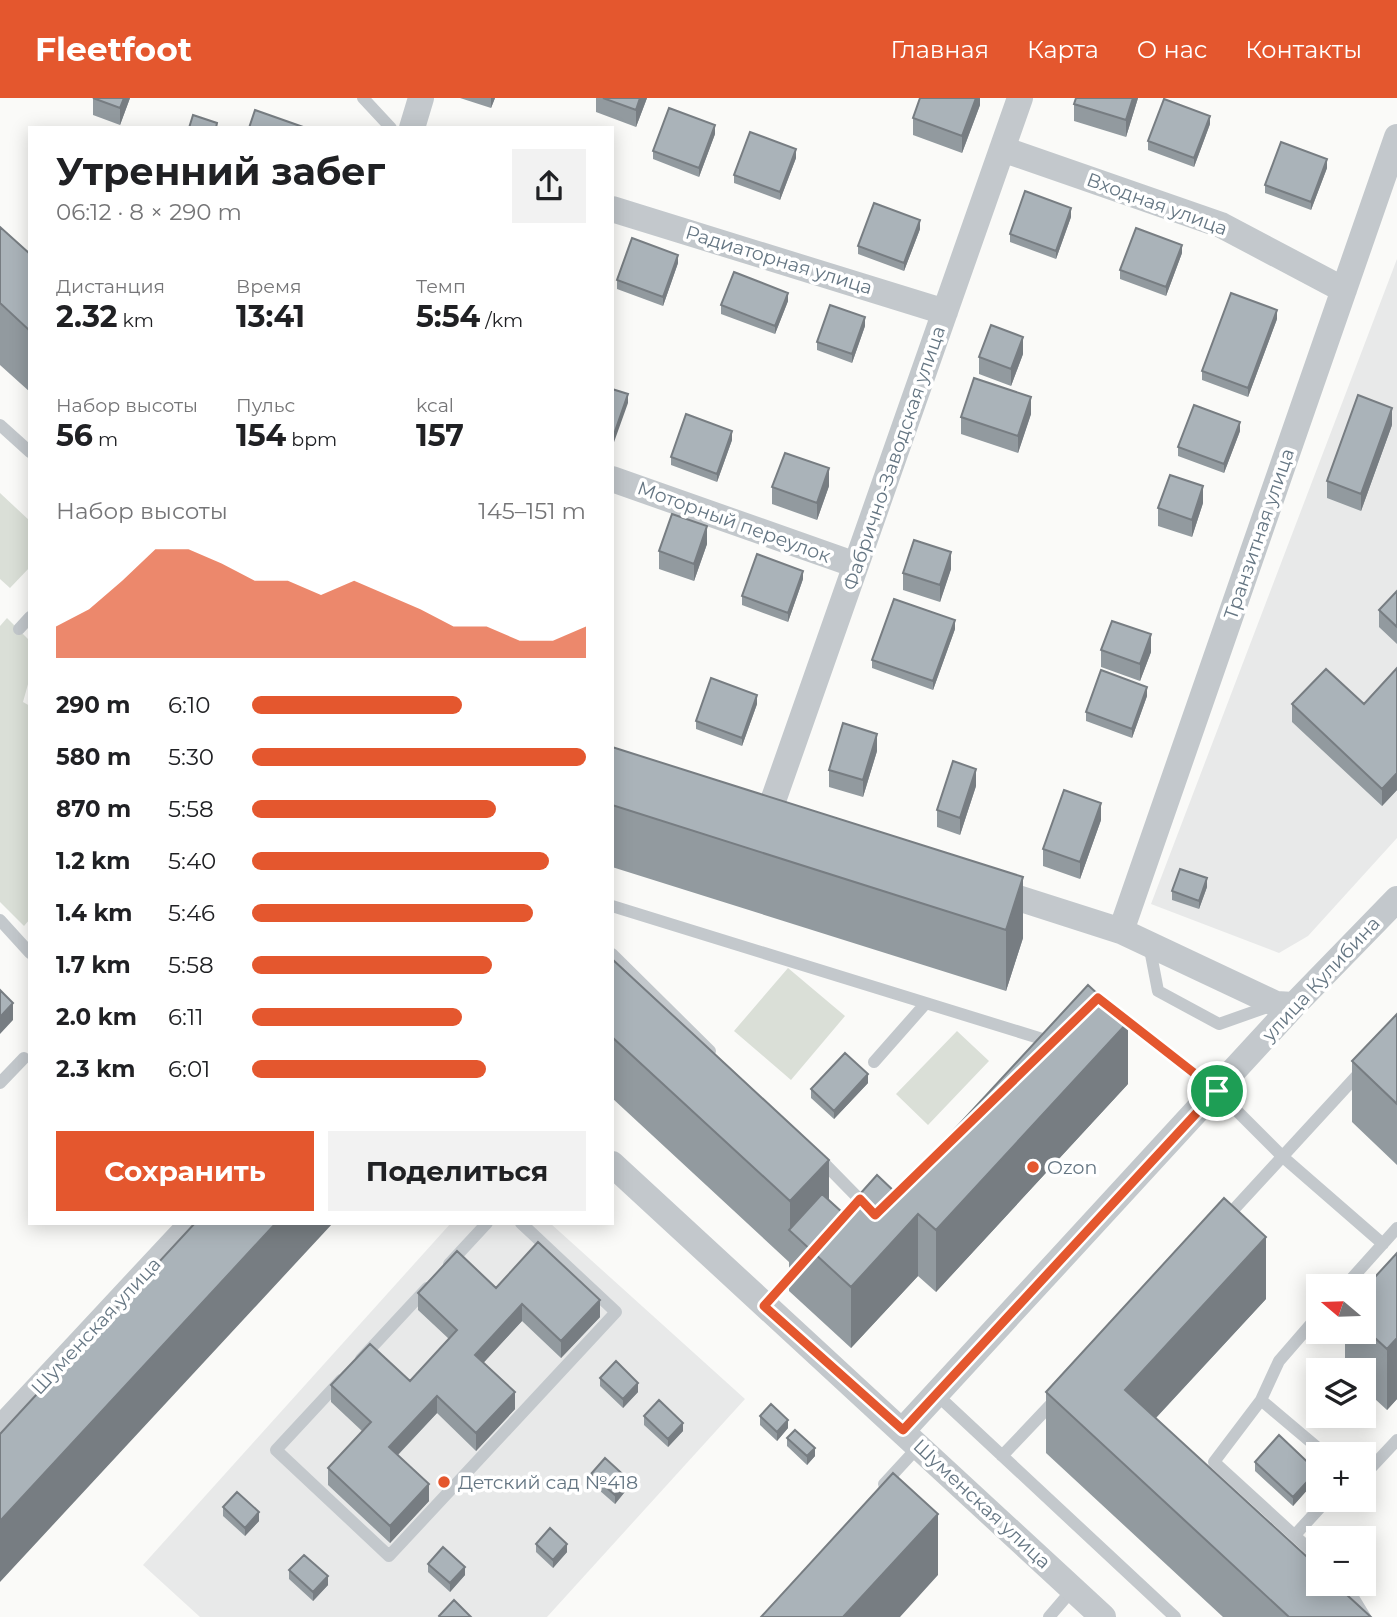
<!DOCTYPE html>
<html lang="ru">
<meta charset="utf-8">
<style>
:root{--surface:#fff;--page:#f2f2f2;--text:#202124;--muted:#757577;--accent:#e4572e}
body{margin:0;font-family:Montserrat,sans-serif;background:var(--page);color:var(--text);height:100vh;display:flex;flex-direction:column;font-size:26px;white-space:nowrap}
*{box-sizing:border-box;margin:0}
p{font-size:23px;color:var(--muted)}
.icon{flex:none;width:38px;height:38px;fill:none;stroke:currentColor;stroke-width:2;stroke-linecap:round;stroke-linejoin:round}
.map{position:relative;flex:1;overflow:hidden}
.details{position:absolute;left:28px;top:28px;width:586px;height:1099px;display:flex;flex-direction:column;background:var(--surface);border-radius:0px;box-shadow:0 4px 18px #0003}
.details>*{flex:none}
.needle{width:46px;rotate:289deg}
.buttons{position:absolute;left:1306px;top:1176px;display:grid;gap:14px}
.buttons a{display:grid;place-items:center;width:70px;height:70px;border-radius:0px;background:var(--surface);box-shadow:0 4px 18px #0003;font-size:35px}
.pin{position:absolute;display:grid;place-items:center;width:60px;height:60px;color:#fff;margin:-30px;border:4px solid #fff;border-radius:50%;box-shadow:0 2px 7px #0007}
.round{display:grid;place-items:center;flex:none;width:74px;height:74px;border-radius:0px;background:var(--page)}
.summary{display:flex;align-items:center;justify-content:space-between;height:119px;padding:0 28px}
h1{font-size:38px;font-weight:700;line-height:52px}
.figures{display:grid;grid-template-columns:repeat(3,1fr);gap:10px;height:119px;padding:7px 28px}
.figures div{display:grid;align-content:center}
.figures b{font-size:30px;font-weight:700}
.figures small{font-size:19px;font-weight:400}
.figures p{font-size:19px}
.chart{height:196px;padding:14px 28px}
.chart p{display:flex;justify-content:space-between}
.chart svg{width:100%;height:126px;margin-top:7px;fill:var(--accent);opacity:.7}
.primary-button{display:flex;gap:14px;margin-top:auto;padding:14px 28px}
.primary-button a{flex:1;height:80px;border-radius:0px;background:var(--accent);color:#fff;font-size:28px;font-weight:700;line-height:80px;text-align:center}
.primary-button a+a{background:var(--page);color:var(--text)}
ul{padding:0 28px;list-style:none;font-size:23px}
li{display:grid;grid-template-columns:112px 84px 1fr;align-items:center;height:52px}
li i{height:18px;border-radius:9px;background:var(--accent)}
header{display:flex;align-items:center;gap:42px;box-sizing:border-box;height:98px;padding:0 35px;background:var(--accent);color:#fff}
header strong{font-size:33px}
nav{display:flex;gap:38px;margin-inline-start:auto;font-size:24px}
.map>svg:first-child{display:block}
.built{fill:#e8e9e9}
.green{fill:#dadfd7}
.lines{fill:none;stroke-linecap:round;stroke-linejoin:round}
.service{stroke:#c3c8cc;stroke-width:12}
.minor{stroke:#c3c8cc;stroke-width:26}
.wall{fill:#929a9f}
.shaded-wall{fill:#777d82}
.building{fill:#aab3b9;stroke:#777d82;stroke-width:2}
.route-casing{stroke:#fff;stroke-width:14}
.route{stroke:#e4572e;stroke-width:9}
.poi-dot{fill:#e4572e;stroke:#fff;stroke-width:2.5}
.labels{text-anchor:middle;dominant-baseline:central;stroke-width:7;stroke-linejoin:round;paint-order:stroke}
.street-label{font-size:19px;fill:#657683;stroke:#fff}
.poi-label{font-size:19px;fill:#657683;stroke:#fff;text-anchor:start}
</style>
<header>
<strong>Fleetfoot</strong>
<nav><a>Главная</a><a>Карта</a><a>О нас</a><a>Контакты</a></nav>
</header>
<div class="map">
<svg width="1397" height="1519" viewBox="0 0 1397 1519">
<rect width="100%" height="100%" fill="#fafaf8"/>
<path class="built" d="M1397,161V740L1308,838L1279,855L1151,806Z
M451,1125H550L745,1301L547,1519H200L143,1467Z"/>
<path class="green" d="M0,395L30,423V469L10,490L0,481Z
M7,520L30,543V579L23,604L30,608V821L24,828L0,804V528Z
M788,870L845,918L791,982L734,933Z
M957,933L989,963L928,1027L896,996Z"/>
<g class="lines">
<path class="service" d="M363,0L391,30
M0,327L30,354
M19,531L30,519
M612,808L1052,944
M0,822L30,855
M1149,846L1158,893L1219,926L1273,907
M612,856L710,953
M1111,910L1217,993L1283,1059L1383,1146
M874,964L926,905
M0,985L24,960
M818,1059L869,1111
M1225,1121L1362,972
M449,1166L487,1125
M1345,1188L1397,1130
M764,1207L801,1166
M1318,1218L1279,1263L1261,1302L1214,1364L1318,1459
M361,1261L427,1190
M341,1282L276,1352L389,1458L616,1214L521,1125
M936,1296L1175,1519
M1261,1302L1325,1356
M1002,1358L1057,1300
M1368,1373L1397,1342
M884,1386L919,1348
M1295,1437L1327,1402
M1345,1486L1365,1519
M1049,1519L1073,1491"/>
<path class="minor" d="M412,30L421,0
M1002,51L1221,127L1344,192
M612,111L945,214
M612,381L856,467
M767,720L1020,0
M990,791L1121,833L1276,906L1294,907
M1121,833L1397,39
M612,1066L1103,1519
M0,1331L192,1125
M903,1332L1294,907L1397,801"/>
</g>
<path class="wall" d="M93,0H130L120,27L93,17Z
M460,0H495L491,10Z
M596,0H647L636,29L596,14Z
M980,0V7L962,55L913,37V20Z
M1138,0L1126,39L1074,23V6Z
M1210,26L1194,69L1148,52V43Z
M715,36L699,79L653,61V53Z
M796,60L780,102L734,85V77Z
M1327,70L1311,112L1265,95V87Z
M1071,119L1056,161L1010,144V136Z
M0,129L30,156V294L0,267Z
M920,131L904,173L858,156V148Z
M1182,155L1166,198L1120,181V172Z
M678,165L663,208L617,191V182Z
M788,203L775,236L721,216V207Z
M1277,221L1248,299L1202,282V273Z
M865,228L852,265L817,252V244Z
M1023,256L1011,288L979,276V259Z
M1031,316L1018,355L961,336V319Z
M1392,327L1361,413L1327,400V383Z
M1240,333L1224,375L1178,358V349Z
M732,342L717,384L671,367V359Z
M829,388L817,422L772,406V389Z
M1203,405L1192,439L1158,428V410Z
M707,446L694,483L659,471V453Z
M951,471L940,504L903,492V475Z
M803,481L788,524L742,507V498Z
M1397,493V546L1379,529V512Z
M955,531L933,592L872,570V562Z
M1101,552L1151,554L1140,583L1101,569Z
M1397,570V692L1382,708L1292,624V606H1364Z
M1147,598L1132,640L1086,623V614Z
M757,606L742,648L696,631V623Z
M612,649L1023,779V840L1006,893L612,769Z
M877,653L863,699L829,689V672Z
M976,688L960,737L937,729V712Z
M1101,722L1080,781L1043,768V751Z
M1207,789L1199,811L1172,802V793Z
M612,861L829,1102L843,1115L896,1095L1128,986L936,1194L918,1178L851,1250L789,1193V1164L612,1000Z
M1397,916V1067L1352,1024V963Z
M868,985L834,1021L811,1000V991Z
M1397,1155V1301L1387,1312L1363,1290V1272H1345V1234H1363V1192Z
M496,1190L600,1219L561,1260L522,1223L483,1265L515,1311L476,1353L437,1315L398,1357L429,1403L390,1445L328,1387V1370L362,1333L331,1304V1287L410,1283L449,1241L418,1212V1195Z
M1266,1201L1156,1320L1371,1519H1223L1046,1355V1294Z
M600,1280L638,1294L623,1310L600,1288Z
M644,1318L683,1333L668,1349L644,1327Z
M760,1318L788,1330L777,1343L760,1327Z
M787,1340L815,1358L807,1367L787,1348Z
M1255,1364L1317,1381L1293,1408L1255,1373Z
M591,1376L628,1390L615,1406L591,1385Z
M223,1409L259,1423L245,1438L223,1418Z
M536,1446L567,1454L553,1470L536,1454Z
M428,1466L465,1477L450,1494L428,1474Z
M289,1472L328,1487L313,1503L289,1481Z"/>
<path class="shaded-wall" d="M124,0H130L120,27V10Z
M491,0H495L491,10Z
M640,0H647L636,29V12Z
M976,0H980V7L962,55V38Z
M1133,0H1138L1126,39V22Z
M1210,18V26L1194,69V60Z
M715,27V36L699,79V70Z
M796,51V60L780,102V94Z
M1327,61V70L1311,112V104Z
M1071,110V119L1056,161V153Z
M920,122V131L904,173V165Z
M1182,147V155L1166,198V189Z
M678,157V165L663,208V199Z
M788,195V203L775,236V228Z
M1277,212V221L1248,299V290Z
M865,219V228L852,265V256Z
M1023,239V256L1011,288V271Z
M628,296V305L613,347V339Z
M1031,299V316L1018,355V338Z
M1392,310V327L1361,413V396Z
M1240,324V333L1224,375V366Z
M732,333V342L717,384V376Z
M829,370V388L817,422V405Z
M1203,388V405L1192,439V422Z
M707,428V446L694,483V466Z
M951,454V471L940,504V487Z
M803,473V481L788,524V515Z
M955,522V531L933,592V583Z
M1151,536V554L1140,583V566Z
M1147,589V598L1132,640V631Z
M757,597V606L742,648V640Z
M877,636V653L863,699V682Z
M976,671V688L960,737V720Z
M1397,675V692L1382,708V691Z
M1101,705V722L1080,781V764Z
M1023,779V840L1006,893V832Z
M1207,780V789L1199,811V803Z
M13,905V922L0,936V919Z
M1128,924V986L936,1194V1132Z
M868,976V985L834,1021V1013Z
M829,1062V1123L790,1132V1103Z
M918,1116V1178L851,1250V1189Z
M276,1125H333L0,1484V1423Z
M1266,1139V1201L1125,1353V1292Z
M600,1202V1219L561,1260V1243Z
M522,1206V1223L475,1274V1257Z
M1397,1240V1301L1387,1312V1251Z
M638,1285V1294L623,1310V1301Z
M515,1294V1311L476,1353V1335Z
M437,1298V1315L389,1366V1349Z
M788,1322V1330L777,1343V1334Z
M683,1325V1333L668,1349V1341Z
M815,1350V1358L807,1367V1358Z
M1317,1373V1381L1293,1408V1399Z
M628,1381V1390L615,1406V1397Z
M429,1386V1403L390,1445V1428Z
M259,1414V1423L245,1438V1430Z
M938,1416V1477L900,1519H843Z
M567,1446V1454L553,1470V1462Z
M465,1469V1477L450,1494V1485Z
M328,1478V1487L313,1503V1494Z"/>
<path class="building" d="M93,0H124L120,10Z
M603,0H640L636,12Z
M920,0H976L962,38L913,20Z
M1076,0H1133L1126,22L1074,6Z
M1164,1L1210,18L1194,60L1148,43Z
M669,10L715,27L699,70L653,53Z
M255,12L306,30H249Z
M193,17L217,25L216,30H189Z
M750,34L796,51L780,94L734,77Z
M1281,44L1327,61L1311,104L1265,87Z
M1025,93L1071,110L1056,153L1010,136Z
M874,105L920,122L904,165L858,148Z
M0,129L30,156V233L0,205Z
M1136,130L1182,147L1166,189L1120,172Z
M632,140L678,157L663,199L617,182Z
M734,174L788,195L775,228L721,207Z
M1231,195L1277,212L1248,290L1202,273Z
M830,207L865,219L852,256L817,244Z
M991,227L1023,239L1011,271L979,259Z
M974,280L1031,299L1018,338L961,319Z
M612,291L628,296L613,339H612Z
M1358,297L1392,310L1361,396L1327,383Z
M1194,307L1240,324L1224,366L1178,349Z
M686,316L732,333L717,376L671,359Z
M785,355L829,370L817,405L772,389Z
M1170,377L1203,388L1192,422L1158,410Z
M672,416L707,428L694,466L659,453Z
M914,442L951,454L940,487L903,475Z
M757,456L803,473L788,515L742,498Z
M1397,493V529L1379,512Z
M894,501L955,522L933,583L872,562Z
M1112,523L1151,536L1140,566L1101,552Z
M1397,570V675L1382,691L1292,606L1326,571L1364,606Z
M1101,572L1147,589L1132,631L1086,614Z
M711,580L757,597L742,640L696,623Z
M843,625L877,636L863,682L829,672Z
M612,649L1023,779L1006,832L612,707Z
M953,663L976,671L960,720L937,712Z
M1064,692L1101,705L1080,764L1043,751Z
M1180,771L1207,780L1199,803L1172,793Z
M612,861L829,1062L790,1103L612,939Z
M1088,887L1128,924L936,1132L918,1116L851,1189L789,1132L822,1096L843,1115L877,1077L896,1095Z
M0,892L13,905L0,919Z
M1397,916V1006L1352,963Z
M845,955L868,976L834,1013L811,991Z
M1224,1100L1266,1139L1125,1292L1318,1469V1486H1335L1371,1519H1289L1046,1294Z
M195,1125H276L0,1423V1336Z
M538,1144L600,1202L561,1243L522,1206L475,1257L515,1294L476,1335L437,1298L389,1349L429,1386L390,1428L328,1370L371,1324L331,1287L370,1246L410,1283L457,1232L418,1195L457,1153L496,1190Z
M1397,1155V1240L1387,1251L1363,1229V1192Z
M616,1263L638,1285L623,1301L600,1280Z
M659,1302L683,1325L668,1341L644,1318Z
M771,1306L788,1322L777,1334L760,1318Z
M795,1332L815,1350L807,1358L787,1340Z
M1279,1337L1317,1373L1293,1399L1255,1364Z
M605,1360L628,1381L615,1397L591,1376Z
M893,1375L938,1416L843,1519H761Z
M237,1394L259,1414L245,1430L223,1409Z
M550,1430L567,1446L553,1462L536,1446Z
M443,1449L465,1469L450,1485L428,1466Z
M304,1457L328,1478L313,1494L289,1472Z
M454,1502L471,1519H440L439,1518Z"/>
<g class="lines">
<g class="route-casing">
<path id="route" d="M1098,900L1217,993L903,1332L764,1208L860,1101L875,1117Z"/>
</g>
<use href="#route" class="route"/>
</g>
<g class="poi-dot">
<circle cx="1033" cy="1069" r="7"/>
<circle cx="444" cy="1384" r="7"/>
</g>
<g class="labels">
<g class="street-label">
<text transform="translate(1157 106) rotate(20)">Входная улица</text>
<text transform="translate(779 162) rotate(17)">Радиаторная улица</text>
<text transform="translate(894 360) rotate(-71)">Фабрично-Заводская улица</text>
<text transform="translate(734 424) rotate(20)">Моторный переулок</text>
<text transform="translate(1259 436) rotate(-71)">Транзитная улица</text>
<text transform="translate(1321 881) rotate(-47)">улица Кулибина</text>
<text transform="translate(96 1228) rotate(-47)">Шуменская улица</text>
<text transform="translate(982 1406) rotate(43)">Шуменская улица</text>
</g>
<g class="poi-label">
<text x="1047" y="1069">Ozon</text>
<text x="458" y="1384">Детский сад №418</text>
</g>
</g>
</svg>
<div class="buttons">
<a><svg class="needle" viewBox="-14 -14 28 28"><path d="M0-13l5 13h-10z" fill="#e53935"/><path d="M0 13l5-13h-10z" fill="#757577"/></svg></a>
<a><svg class="icon" aria-label="layers" viewBox="0 0 24 24"><path d="M12 4l9 5-9 5-9-5zM3 14l9 5 9-5"/></svg></a>
<a>+</a>
<a>−</a>
</div>
<div class="pin" style="left:1217px;top:993px;background:#1e9e55"><svg class="icon" aria-label="arrive" viewBox="0 0 24 24"><path d="M6 21V4h12l-3 4 3 4H6"/></svg></div>
<section class="details">
<div class="summary"><div><h1>Утренний забег</h1><p>06:12 · 8 × 290 m</p></div><a class="round"><svg class="icon" aria-label="share" viewBox="0 0 24 24"><path d="M12 15V3M7 8l5-5 5 5M5 13v7h14v-7"/></svg></a></div>
<div class="figures">
<div><p>Дистанция</p><b>2.32<small> km</small></b></div>
<div><p>Время</p><b>13:41</b></div>
<div><p>Темп</p><b>5:54<small> /km</small></b></div>
</div>
<div class="figures">
<div><p>Набор высоты</p><b>56<small> m</small></b></div>
<div><p>Пульс</p><b>154<small> bpm</small></b></div>
<div><p>kcal</p><b>157</b></div>
</div>
<div class="chart"><p><span>Набор высоты</span>145–151 m</p>
<svg viewBox="0 0 160 44" preserveAspectRatio="none"><path d="M0 44V33L10 27L20 17L30 6L40 6L50 11L60 17L70 17L80 22L90 17L100 22L110 27L120 33L130 33L140 38L150 38L160 33V44z"/></svg>
</div>
<ul>
<li><b>290 m</b>6:10<i style="width:63%"></i></li>
<li><b>580 m</b>5:30<i style="width:100%"></i></li>
<li><b>870 m</b>5:58<i style="width:73%"></i></li>
<li><b>1.2 km</b>5:40<i style="width:89%"></i></li>
<li><b>1.4 km</b>5:46<i style="width:84%"></i></li>
<li><b>1.7 km</b>5:58<i style="width:72%"></i></li>
<li><b>2.0 km</b>6:11<i style="width:63%"></i></li>
<li><b>2.3 km</b>6:01<i style="width:70%"></i></li>
</ul>
<div class="primary-button"><a>Сохранить</a><a>Поделиться</a></div>
</section>
</div>
